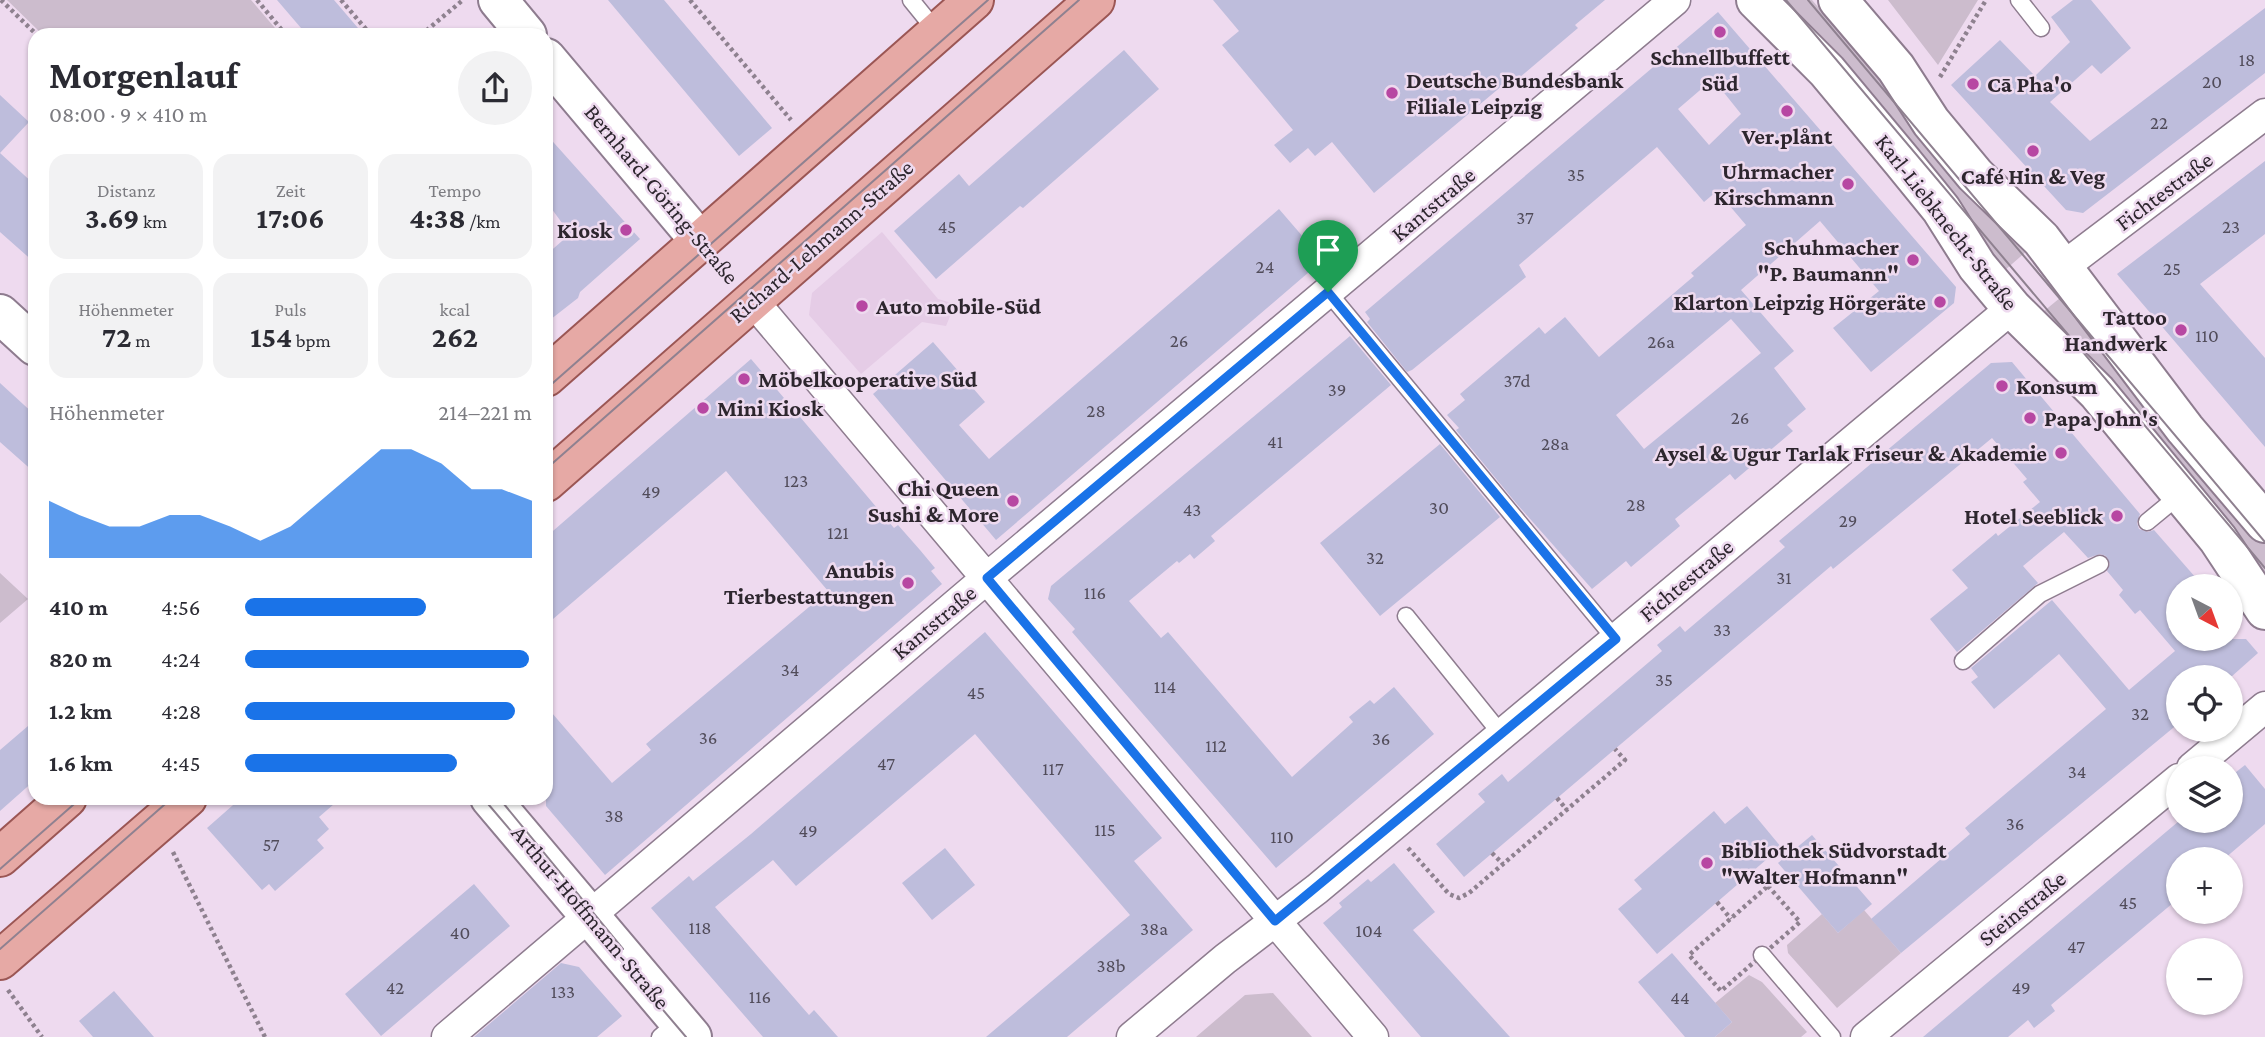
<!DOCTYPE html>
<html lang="de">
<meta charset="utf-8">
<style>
:root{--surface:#fff;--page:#f2f2f3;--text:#2b2b33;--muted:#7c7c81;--accent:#1a73e8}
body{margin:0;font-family:"Crimson Pro",serif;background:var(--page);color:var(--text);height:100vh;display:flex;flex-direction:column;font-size:26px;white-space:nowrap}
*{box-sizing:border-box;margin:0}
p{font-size:23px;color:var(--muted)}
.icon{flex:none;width:38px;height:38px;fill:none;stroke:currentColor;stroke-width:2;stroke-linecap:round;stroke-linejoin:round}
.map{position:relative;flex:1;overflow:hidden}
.details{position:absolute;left:28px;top:28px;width:525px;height:777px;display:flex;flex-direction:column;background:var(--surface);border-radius:21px;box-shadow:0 2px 5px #0004}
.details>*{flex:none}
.needle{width:46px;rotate:139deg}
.fabs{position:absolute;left:2166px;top:574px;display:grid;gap:14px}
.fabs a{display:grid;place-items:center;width:77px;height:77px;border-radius:50%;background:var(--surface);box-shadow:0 2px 5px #0004;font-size:35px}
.pin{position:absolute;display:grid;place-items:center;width:60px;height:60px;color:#fff;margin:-72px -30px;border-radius:50% 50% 50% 0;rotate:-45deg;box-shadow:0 0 7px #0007}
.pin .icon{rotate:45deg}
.round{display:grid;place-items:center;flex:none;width:74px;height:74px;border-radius:37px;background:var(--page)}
.overview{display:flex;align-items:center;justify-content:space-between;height:119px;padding:0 21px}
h1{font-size:38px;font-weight:700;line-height:52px}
.figures{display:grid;grid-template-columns:repeat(3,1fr);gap:10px;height:119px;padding:7px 21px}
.figures div{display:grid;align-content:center;border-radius:18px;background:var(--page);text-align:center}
.figures b{font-size:30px;font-weight:700}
.figures small{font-size:19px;font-weight:400}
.figures p{font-size:19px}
.chart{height:196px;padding:14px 21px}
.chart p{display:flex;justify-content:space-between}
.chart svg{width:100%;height:126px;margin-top:7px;fill:var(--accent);opacity:.7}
ul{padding:0 21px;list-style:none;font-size:23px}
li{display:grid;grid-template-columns:112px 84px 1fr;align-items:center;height:52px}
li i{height:18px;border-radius:9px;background:var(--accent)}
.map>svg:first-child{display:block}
.built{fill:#e5cce6}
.green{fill:#ccbccd}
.building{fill:#bebddc;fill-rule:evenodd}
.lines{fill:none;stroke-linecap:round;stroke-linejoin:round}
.service-casing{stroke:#8e7c8f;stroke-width:19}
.minor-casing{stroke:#8e7c8f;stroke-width:33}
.tertiary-casing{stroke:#8e7c8f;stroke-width:42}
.secondary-casing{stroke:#8e7c8f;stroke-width:42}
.primary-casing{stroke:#9b5654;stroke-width:42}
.path{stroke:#8e818f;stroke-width:4.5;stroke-dasharray:3.5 3.5;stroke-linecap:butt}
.service{stroke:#fff;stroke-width:16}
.minor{stroke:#fff;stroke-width:30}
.tertiary{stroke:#fff;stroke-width:38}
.secondary{stroke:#fff;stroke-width:38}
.primary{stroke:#e6a9a5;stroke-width:38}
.tram{stroke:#8f8190;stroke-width:2}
.route-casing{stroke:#fff;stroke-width:14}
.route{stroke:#1a73e8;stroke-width:9}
.poi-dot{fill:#b747a2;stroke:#eedaef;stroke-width:2.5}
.labels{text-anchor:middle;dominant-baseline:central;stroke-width:5;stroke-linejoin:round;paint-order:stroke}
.number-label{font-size:19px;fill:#514c5a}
.poi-label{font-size:23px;font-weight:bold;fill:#2d262e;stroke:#eedaef;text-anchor:end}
.street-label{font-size:23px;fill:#2d262e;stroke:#eedaef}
</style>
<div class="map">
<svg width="2265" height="1037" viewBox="0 0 2265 1037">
<rect width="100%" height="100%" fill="#eedaef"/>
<path class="built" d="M882,232L938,299L955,304L946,326L922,322L861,374L809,315L812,293Z"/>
<path class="green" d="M7,0H251L281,35H43Z
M1779,0H1812L1857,52L1863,47L1877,66L1871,71L1878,79L1884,74L2035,244L1997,277Z
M1888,0H1978L1938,65Z
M2072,288L2265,536V577L2032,321Z
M0,573L28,599L0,623Z
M1864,910L1901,953L1837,1008L1788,953L1787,945L1822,914L1838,933Z
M1749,975L1762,982L1807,1032L1801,1037H1715L1732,1022L1715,1003Z
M1273,993L1312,1037H1196L1245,995Z"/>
<path class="building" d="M277,0H334L364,35H307Z
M608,0H664L772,128L739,156Z
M1213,0H1605L1575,25L1578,28L1506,89L1503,85L1374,193L1332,142L1315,156L1308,148L1290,163L1274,145L1293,130L1222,45L1239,31Z
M2073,0H2091L2131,48L2101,74L2092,65L2050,102L2090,141L2265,8V73L2083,213L2066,210L1951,85L2000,40L2035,76L2070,42L2051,17Z
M1718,12L1956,287L1954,303L1871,372L1833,328L1879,291L1820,221L1741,290L1794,351L1774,368L1806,409L1787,425L1793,431L1735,480L1730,474L1675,519L1680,526L1631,567L1626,561L1592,589L1516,503L1456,430L1459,428L1447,415L1465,400L1460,394L1539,327L1545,334L1565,317L1599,357L1694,276L1691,273L1746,225L1717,191L1704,202L1657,147L1519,265L1526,277L1412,370L1407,372L1367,322L1370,319L1365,312ZM1713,79L1741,114L1709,145L1678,109ZM1731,319L1761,353L1644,449L1616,415Z
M1124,50L1159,89L1023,208L1020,206L936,279L894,231L959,174L969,186Z
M0,95L29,122L0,153L35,185V263L0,232Z
M546,134L640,239L580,292L578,298L546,323V255L570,234L546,201Z
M2265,161V234L2200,284L2265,358V447L2117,274Z
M1279,209L1323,260L996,540L873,394L933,342L985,402L959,425L989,459Z
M1350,336L1391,385L1211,536L1215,541L1194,559L1190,554L1179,563L1177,561L1129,601L1161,638L1168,632L1292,777L1353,722L1349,717L1370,700L1374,704L1394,687L1434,734L1276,868L1072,632L1075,629L1048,599L1051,586Z
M751,359L894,528L898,525L920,550L935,568L931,571L942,584L605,875L546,806V706L612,783L651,750L646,744L828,591L726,471L546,625V537Z
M2012,362L2140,514L2137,523L2139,529L2148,532L2154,530L2203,586H2179V639H2246L2258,653L2231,677H2179V723L1901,953L1871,919L1970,834L1965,828L2106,709L2059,654L1994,709L1971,682L1978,677L1971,668L2052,600L2129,690L2175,651L2140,610L2135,614L2119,595L2123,590L2107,571L2110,564L2106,556L2100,554L2088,558L2064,532L2023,566L2038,583L1957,652L1930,619L1968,588L1952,570L1996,533L1998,536L2040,502L2023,482L2027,479L1992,438L1833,569L1831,566L1464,877L1436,844L1485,802L1478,794L1502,774L1508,782L1662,651L1657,645L1680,626L1685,632L1785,547L1779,541L1991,363Z
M0,383L35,415V473L0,442Z
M1440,444L1500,517L1380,616L1320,543Z
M985,632L1162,838L1134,861L1193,930L1067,1037H986L1130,915L975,734L796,886L773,860L715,907L809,1015L814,1010L838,1037H763L651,908L689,876L693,881L751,834Z
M35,720V780L0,811V750Z
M2245,765L2265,789V824L2224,859H2179V898L2051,1005L2055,1011L2034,1028L2028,1020L2008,1037H1923L2179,821H2231V776Z
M241,798H341L319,817L329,829L317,840L324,848L275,891L269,884L262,890L207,828Z
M1747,806L1781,847L1657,954L1618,909L1642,889L1634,880L1714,811L1725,824Z
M1812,835L1872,904L1838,933L1778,863Z
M945,848L975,885L932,920L902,883Z
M1394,863L1435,912L1413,930L1510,1037H1421L1323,923L1342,907L1339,903L1368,879L1371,882Z
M474,884L510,926L381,1036L345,994Z
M1672,953L1732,1022L1715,1037H1685L1638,982Z
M561,963L579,967L622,1016L597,1037H474Z
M114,991L154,1037H93L79,1021Z"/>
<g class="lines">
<g class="service-casing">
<path id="service" d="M911,0L937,32
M2019,0L2041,28
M1328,292L1616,640
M2147,522L2181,494
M1406,616L1502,735
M1963,661L2040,594L2100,564
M1762,955L1832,1037
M660,1037L679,1021"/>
</g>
<g class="minor-casing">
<path id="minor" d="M2063,267L2265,114
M753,301L1373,1037
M2192,768L2265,707
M447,1037L987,578L1675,0
M1132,1037L1225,959L1317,889L2012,308
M1866,1037L2179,779"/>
</g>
<g class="tertiary-casing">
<path id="tertiary" d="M498,0L527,35
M546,58L700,241
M0,314L35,346
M490,798L692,1037"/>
</g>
<g class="secondary-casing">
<path id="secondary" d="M1756,0L1827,71L1902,161L1941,209L1977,266L2012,308L2097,392L2218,539L2265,610
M1838,0L1896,68L1931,122L1975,175L2041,239L2185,429L2265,523"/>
</g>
<g class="primary-casing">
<path id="primary" d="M546,377L974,0
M546,482L1095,0
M0,857L67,798
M0,960L187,798"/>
</g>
<path class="path" d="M1,0L37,35
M257,0L286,35
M341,0L371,35
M690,0L791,120
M421,35L463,0
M1940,77L1986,0
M1557,798L1567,810
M1408,848L1449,894L1459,898L1469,893L1625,760L1615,749
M173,852L265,1037
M1492,853L1503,864
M1768,886L1800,922L1721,991L1689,955Z
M1717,902L1731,919
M8,990L42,1037"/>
<use href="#service" class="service"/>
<use href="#minor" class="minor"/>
<use href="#tertiary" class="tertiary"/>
<use href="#secondary" class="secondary"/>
<use href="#primary" class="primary"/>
<path class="tram" d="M1786,0L2265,568
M1808,0L2265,542
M546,389L988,0
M546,469L1079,0
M483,798L686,1037
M499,798L623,949
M0,869L81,798
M0,949L172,798"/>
</g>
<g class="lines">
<g class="route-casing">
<path id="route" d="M1328,292L1616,639L1275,921L987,578Z"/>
</g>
<use href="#route" class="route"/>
</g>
<g class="poi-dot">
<circle cx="1720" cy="32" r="7"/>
<circle cx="1973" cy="84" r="7"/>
<circle cx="1392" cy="93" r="7"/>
<circle cx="1787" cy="111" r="7"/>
<circle cx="2033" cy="151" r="7"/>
<circle cx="1848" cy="184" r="7"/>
<circle cx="626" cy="230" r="7"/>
<circle cx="1913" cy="260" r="7"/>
<circle cx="1940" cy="302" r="7"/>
<circle cx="862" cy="306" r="7"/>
<circle cx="2181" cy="330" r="7"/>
<circle cx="744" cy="379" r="7"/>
<circle cx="2002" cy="386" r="7"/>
<circle cx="703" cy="408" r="7"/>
<circle cx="2030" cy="418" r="7"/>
<circle cx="2061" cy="453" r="7"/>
<circle cx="1013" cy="501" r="7"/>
<circle cx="2117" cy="516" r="7"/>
<circle cx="908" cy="583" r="7"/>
<circle cx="1707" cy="863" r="7"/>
</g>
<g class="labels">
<g class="number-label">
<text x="2247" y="59">18</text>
<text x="2212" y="81">20</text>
<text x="2159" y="122">22</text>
<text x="1576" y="174">35</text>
<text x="1525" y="217">37</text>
<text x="947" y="226">45</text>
<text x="2231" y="226">23</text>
<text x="1265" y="266">24</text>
<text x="2172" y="268">25</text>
<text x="2207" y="335">110</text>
<text x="1179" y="340">26</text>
<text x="1661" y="341">26a</text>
<text x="1517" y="380">37d</text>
<text x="1337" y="389">39</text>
<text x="1096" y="410">28</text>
<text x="1740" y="417">26</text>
<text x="1275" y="441">41</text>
<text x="1555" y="443">28a</text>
<text x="796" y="480">123</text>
<text x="651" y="491">49</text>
<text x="1636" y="504">28</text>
<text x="1439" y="507">30</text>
<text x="1192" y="509">43</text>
<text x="1848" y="520">29</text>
<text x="838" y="532">121</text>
<text x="1375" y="557">32</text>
<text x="1784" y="577">31</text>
<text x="1095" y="592">116</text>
<text x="1722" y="629">33</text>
<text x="790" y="669">34</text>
<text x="1664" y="679">35</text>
<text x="1165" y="686">114</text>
<text x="976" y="692">45</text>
<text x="2140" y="713">32</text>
<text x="708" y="737">36</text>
<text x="1381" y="738">36</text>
<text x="1216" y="745">112</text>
<text x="886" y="763">47</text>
<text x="1053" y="768">117</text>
<text x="2077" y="771">34</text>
<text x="614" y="815">38</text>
<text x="2015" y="823">36</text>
<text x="1105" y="829">115</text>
<text x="808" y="830">49</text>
<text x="1282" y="836">110</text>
<text x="271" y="844">57</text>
<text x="2128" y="902">45</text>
<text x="700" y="927">118</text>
<text x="1154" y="928">38a</text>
<text x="1369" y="930">104</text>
<text x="460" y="932">40</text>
<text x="2076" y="946">47</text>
<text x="1111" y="965">38b</text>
<text x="395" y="987">42</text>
<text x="2021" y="987">49</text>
<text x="563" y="991">133</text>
<text x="760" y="996">116</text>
<text x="1680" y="997">44</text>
</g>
<g class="poi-label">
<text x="1720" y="57" text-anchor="middle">Schnellbuffett<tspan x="1720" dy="26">Süd</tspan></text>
<text x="1406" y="80" text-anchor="start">Deutsche Bundesbank<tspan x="1406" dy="26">Filiale Leipzig</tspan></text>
<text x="1987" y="84" text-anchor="start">Cā Pha'o</text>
<text x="1787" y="136" text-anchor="middle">Ver.plånt</text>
<text x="1834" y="171">Uhrmacher<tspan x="1834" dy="26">Kirschmann</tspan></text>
<text x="2033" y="176" text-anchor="middle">Café Hin &amp; Veg</text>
<text x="612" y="230">Kiosk</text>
<text x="1899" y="247">Schuhmacher<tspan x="1899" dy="26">"P. Baumann"</tspan></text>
<text x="1926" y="302">Klarton Leipzig Hörgeräte</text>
<text x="876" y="306" text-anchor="start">Auto mobile-Süd</text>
<text x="2167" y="317">Tattoo<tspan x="2167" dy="26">Handwerk</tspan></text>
<text x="758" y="379" text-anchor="start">Möbelkooperative Süd</text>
<text x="2016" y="386" text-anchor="start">Konsum</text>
<text x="717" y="408" text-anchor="start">Mini Kiosk</text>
<text x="2044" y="418" text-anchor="start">Papa John's</text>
<text x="2047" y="453">Aysel &amp; Ugur Tarlak Friseur &amp; Akademie</text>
<text x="999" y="488">Chi Queen<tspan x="999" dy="26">Sushi &amp; More</tspan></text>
<text x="2103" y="516">Hotel Seeblick</text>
<text x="894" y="570">Anubis<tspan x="894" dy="26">Tierbestattungen</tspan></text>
<text x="1721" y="850" text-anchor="start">Bibliothek Südvorstadt<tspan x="1721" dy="26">"Walter Hofmann"</tspan></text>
</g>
<g class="street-label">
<text transform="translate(2164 191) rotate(-37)">Fichtestraße</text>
<text transform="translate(662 194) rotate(50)">Bernhard-Göring-Straße</text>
<text transform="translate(1433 204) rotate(-40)">Kantstraße</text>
<text transform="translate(1947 222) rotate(52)">Karl-Liebknecht-Straße</text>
<text transform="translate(821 241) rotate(-41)">Richard-Lehmann-Straße</text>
<text transform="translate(1686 580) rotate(-40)">Fichtestraße</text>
<text transform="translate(934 622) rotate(-40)">Kantstraße</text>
<text transform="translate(2022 908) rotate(-39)">Steinstraße</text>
<text transform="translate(591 917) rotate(50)">Arthur-Hoffmann-Straße</text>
</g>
</g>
</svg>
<div class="fabs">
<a><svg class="needle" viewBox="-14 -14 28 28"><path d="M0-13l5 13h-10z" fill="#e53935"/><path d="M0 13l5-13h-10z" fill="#7c7c81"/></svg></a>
<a><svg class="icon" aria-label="locate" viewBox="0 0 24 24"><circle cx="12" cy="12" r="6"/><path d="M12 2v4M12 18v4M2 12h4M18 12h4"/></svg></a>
<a><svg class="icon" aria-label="layers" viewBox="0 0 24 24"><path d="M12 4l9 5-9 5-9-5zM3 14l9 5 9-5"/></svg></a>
<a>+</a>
<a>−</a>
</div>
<div class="pin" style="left:1328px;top:292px;background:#1e9e55"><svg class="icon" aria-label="arrive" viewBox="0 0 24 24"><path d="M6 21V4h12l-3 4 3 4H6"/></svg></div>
<section class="details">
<div class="overview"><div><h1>Morgenlauf</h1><p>08:00 · 9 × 410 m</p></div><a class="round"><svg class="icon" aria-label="share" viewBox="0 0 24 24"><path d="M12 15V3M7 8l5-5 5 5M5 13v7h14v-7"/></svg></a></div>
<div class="figures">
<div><p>Distanz</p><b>3.69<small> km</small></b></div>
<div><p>Zeit</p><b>17:06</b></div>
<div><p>Tempo</p><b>4:38<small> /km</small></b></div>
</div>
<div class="figures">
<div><p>Höhenmeter</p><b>72<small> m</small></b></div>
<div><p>Puls</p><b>154<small> bpm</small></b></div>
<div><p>kcal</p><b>262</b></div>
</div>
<div class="chart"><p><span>Höhenmeter</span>214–221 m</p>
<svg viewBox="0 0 160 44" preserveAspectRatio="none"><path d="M0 44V24L10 29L20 33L30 33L40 29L50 29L60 33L70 38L80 33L90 24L100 15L110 6L120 6L130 11L140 20L150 20L160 24V44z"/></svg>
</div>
<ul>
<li><b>410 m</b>4:56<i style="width:63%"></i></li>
<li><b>820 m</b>4:24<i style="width:99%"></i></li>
<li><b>1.2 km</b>4:28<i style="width:94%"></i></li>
<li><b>1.6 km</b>4:45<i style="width:74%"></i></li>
</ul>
</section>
</div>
